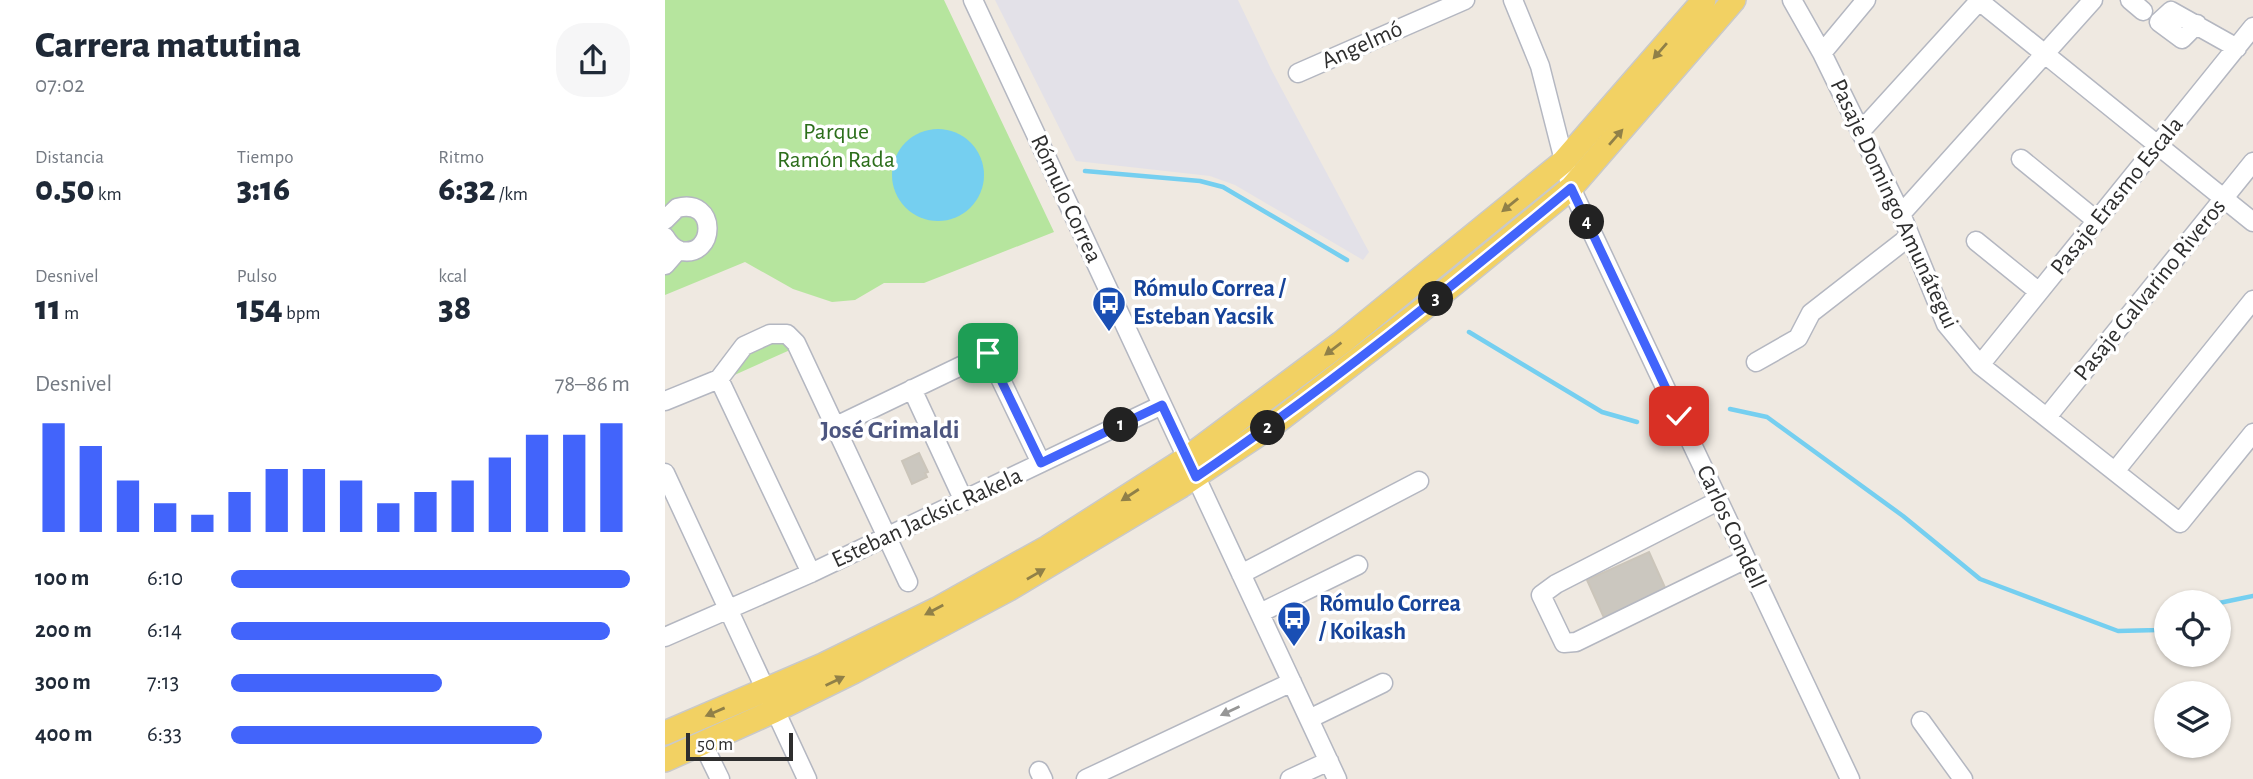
<!DOCTYPE html>
<html lang="es">
<meta charset="utf-8">
<style>
:root{--surface:#fff;--page:#f6f6f7;--text:#1f2937;--muted:#747a83;--accent:#4264fb}
body{margin:0;font-family:"Alegreya Sans",sans-serif;background:var(--page);color:var(--text);height:100vh;display:flex;flex-direction:column;font-size:26px;white-space:nowrap}
*{box-sizing:border-box;margin:0}
p{font-size:23px;color:var(--muted)}
.icon{flex:none;width:38px;height:38px;fill:none;stroke:currentColor;stroke-width:2;stroke-linecap:round;stroke-linejoin:round}
.map{position:relative;flex:1;overflow:hidden}
.details{display:flex;flex-direction:column;background:var(--surface);width:665px}
.details>*{flex:none}
.controls{position:absolute;left:1489px;top:590px;display:grid;gap:14px}
.controls a{display:grid;place-items:center;width:77px;height:77px;border-radius:50%;background:var(--surface);box-shadow:0 2px 5px #0004;font-size:35px}
.scale{position:absolute;left:21px;bottom:18px;width:107px;box-sizing:border-box;padding-left:7px;border:4px solid #2e2e2e;border-top:0;font-size:19px;line-height:24px;white-space:nowrap;color:#2e2e2e;-webkit-text-stroke:5px #fff;paint-order:stroke}
.pin{position:absolute;display:grid;place-items:center;width:60px;height:60px;color:#fff;margin:-30px;border-radius:14px;box-shadow:0 4px 10px #0006}
.km{position:absolute;width:35px;height:35px;margin:-18px;border-radius:50%;background:#222;color:#fff;font-size:19px;line-height:35px;text-align:center}
.round{display:grid;place-items:center;flex:none;width:74px;height:74px;border-radius:28px;background:var(--page)}
.head{display:flex;align-items:center;justify-content:space-between;height:119px;padding:0 35px}
h1{font-size:38px;font-weight:800;line-height:52px}
.stats{display:grid;grid-template-columns:repeat(3,1fr);gap:10px;height:119px;padding:7px 35px}
.stats div{display:grid;align-content:center}
.stats b{font-size:35px;font-weight:800}
.stats small{font-size:19px;font-weight:400}
.stats p{font-size:19px}
.chart{height:196px;padding:14px 35px}
.chart p{display:flex;justify-content:space-between}
.chart svg{width:100%;height:126px;margin-top:7px;stroke:var(--accent);stroke-width:6}
ul{padding:0 35px;list-style:none;font-size:23px}
li{display:grid;grid-template-columns:112px 84px 1fr;align-items:center;height:52px}
li i{height:18px;border-radius:9px;background:var(--accent)}
main{display:flex;flex:1;min-height:0}
.map>svg:first-child{display:block}
.industrial{fill:#e3e1e8}
.green{fill:#b6e59e}
.water{fill:#75cff0}
.lines{fill:none;stroke-linecap:round;stroke-linejoin:round}
.stream{stroke:#75cff0;stroke-width:4.5}
.building{fill:#cbc7bf;stroke:#cbc5ba;stroke-width:2}
.minor-casing{stroke:#b4b7c1;stroke-width:21}
.major-casing{stroke:#c9c9c9;stroke-width:26}
.minor{stroke:#fff;stroke-width:18}
.major{stroke:#f2d163;stroke-width:23}
.oneway{fill:#908048}
.oneway2{fill:#969696}
.route-casing{stroke:#fff;stroke-width:14}
.route{stroke:#4264fb;stroke-width:9}
.labels{text-anchor:middle;dominant-baseline:central;stroke-width:7;stroke-linejoin:round;paint-order:stroke}
.street-label{font-size:24px;fill:#2e2e2e;stroke:#fff}
.park-label{font-size:24px;fill:#2c6e1b;stroke:#fff}
.transit-label{font-size:24px;font-weight:bold;fill:#164399;stroke:#fff;text-anchor:start}
.neighbourhood-label{font-size:26px;font-weight:bold;fill:#4d5680;stroke:#fff}
</style>
<main>
<section class="details">
<div class="head"><div><h1>Carrera matutina</h1><p>07:02</p></div><a class="round"><svg class="icon" aria-label="share" viewBox="0 0 24 24"><path d="M12 15V3M7 8l5-5 5 5M5 13v7h14v-7"/></svg></a></div>
<div class="stats">
<div><p>Distancia</p><b>0.50<small> km</small></b></div>
<div><p>Tiempo</p><b>3:16</b></div>
<div><p>Ritmo</p><b>6:32<small> /km</small></b></div>
</div>
<div class="stats">
<div><p>Desnivel</p><b>11<small> m</small></b></div>
<div><p>Pulso</p><b>154<small> bpm</small></b></div>
<div><p>kcal</p><b>38</b></div>
</div>
<div class="chart"><p><span>Desnivel</span>78–86 m</p>
<svg viewBox="0 0 160 44" preserveAspectRatio="none"><path d="M5 44V6M15 44V14M25 44V26M35 44V34M45 44V38M55 44V30M65 44V22M75 44V22M85 44V26M95 44V34M105 44V30M115 44V26M125 44V18M135 44V10M145 44V10M155 44V6"/></svg>
</div>
<ul>
<li><b>100 m</b>6:10<i style="width:100%"></i></li>
<li><b>200 m</b>6:14<i style="width:95%"></i></li>
<li><b>300 m</b>7:13<i style="width:53%"></i></li>
<li><b>400 m</b>6:33<i style="width:78%"></i></li>
</ul>
</section>
<div class="map">
<svg width="1588" height="779" viewBox="0 0 1588 779">
<rect width="100%" height="100%" fill="#efe9e1"/>
<path class="industrial" d="M330,0H573L607,71L704,252L698,260L570,185L545,176L411,161Z"/>
<path class="green" d="M0,0H279L389,232L259,283H219L190,300L167,302L128,289L80,262L0,295Z
M115,339L125,350L65,377L82,352Z"/>
<path class="water" d="M227 175a46 46 0 1 1 92 0a46 46 0 1 1-92 0Z"/>
<g class="lines">
<path class="stream" d="M420,171L535,181L558,187L682,260
M804,332L937,412L972,422
M1065,409L1102,417L1238,516L1315,579L1453,631L1493,630L1502,625
M1554,603L1588,596"/>
</g>
<path class="building" d="M254,453L263,472L260,473L262,477L247,484L237,461Z
M984,552L1002,592L940,620L922,580Z"/>
<g class="lines">
<g class="minor-casing">
<path id="minor" d="M308,0L672,779
M848,0L875,66L906,188L1185,779
M1127,0L1157,53L1236,214L1281,324L1315,365L1515,523L1588,433
M1313,0L1588,222
M1465,0L1478,11
M1532,24L1517,39L1494,22L1506,11L1572,48
M1157,53L1201,0
M633,73L800,0
M1195,132L1315,0
M1356,159L1432,221
M1236,214L1428,0
M0,220L12,208C53,197 51,258 16,251C8,249 4,244 0,237
M1311,241L1374,292
M0,265L13,250
M1091,362L1133,338L1146,313L1245,236
M1315,365L1588,27
M54,379L146,573
M247,389L299,501
M0,401L54,379L79,346L105,334H122L131,343L243,582
M1382,417L1588,162
M171,426L323,353L376,463
M1451,470L1588,300
M0,473L142,779
M1053,501L891,584L876,595L899,643L911,642L1081,559
M576,574L754,481
M595,613L693,565
M0,637L146,573L497,405
M644,719L718,683
M1256,721L1298,779
M38,744L55,779
M374,771L378,779
M421,779L627,682
M625,779L664,761"/>
</g>
<g class="major-casing">
<path id="major" d="M0,733L158,665L272,609L383,547L522,458L676,343L898,162L1039,0
M0,760L109,711L188,672L344,589L516,486L608,425L762,306L906,188L1069,0"/>
</g>
<use href="#minor" class="minor"/>
<use href="#major" class="major"/>
</g>
<defs><path id="oneway-solid" d="M-6-.8H1V-3.2L6.5 0L1 3.2V.8H-6Z" transform="scale(1.75)"/></defs>
<g class="oneway">
<use href="#oneway-solid" transform="translate(995 51) rotate(131)"/>
<use href="#oneway-solid" transform="translate(951 137) rotate(-49)"/>
<use href="#oneway-solid" transform="translate(845 205) rotate(141)"/>
<use href="#oneway-solid" transform="translate(668 349) rotate(143)"/>
<use href="#oneway-solid" transform="translate(465 495) rotate(147)"/>
<use href="#oneway-solid" transform="translate(371 574) rotate(-30)"/>
<use href="#oneway-solid" transform="translate(269 610) rotate(152)"/>
<use href="#oneway-solid" transform="translate(170 681) rotate(-26)"/>
<use href="#oneway-solid" transform="translate(50 712) rotate(157)"/>
</g>
<use class="oneway2" href="#oneway-solid" transform="translate(565 711) rotate(155)"/>
<g class="lines">
<g class="route-casing">
<path id="route" d="M323,353L376,463L497,405L531,477C662,388 784,289 906,188L1014,416"/>
</g>
<use href="#route" class="route"/>
</g>
<defs>
<g id="bus-pin" transform="scale(1.75)"><path d="M0 17L-7.5 6A9.5 9.5 0 1 1 7.5 6Z" fill="#1a4fb4" stroke="#fff"/><path d="M-5-6H5V4H4V6H2V4H-2V6H-4V4H-5ZM-3.5-4V0h7V-4ZM-3.5 1.2v1.5H-2V1.2ZM2 1.2v1.5H3.5V1.2Z" fill="#fff"/></g>
</defs>
<g fill-rule="evenodd">
<use href="#bus-pin" x="444" y="303"/>
<use href="#bus-pin" x="629" y="618"/>
</g>
<g class="labels">
<g class="street-label">
<text transform="translate(697 45) rotate(-24)">Angelmó</text>
<text transform="translate(1452 196) rotate(-51)">Pasaje Erasmo Escala</text>
<text transform="translate(401 199) rotate(65)">Rómulo Correa</text>
<text transform="translate(1229 204) rotate(65)">Pasaje Domingo Amunátegui</text>
<text transform="translate(1485 290) rotate(-51)">Pasaje Galvarino Riveros</text>
<text transform="translate(262 518) rotate(-25)">Esteban Jacksic Rakela</text>
<text transform="translate(1066 527) rotate(65)">Carlos Condell</text>
</g>
<g class="park-label">
<text x="171" y="132">Parque<tspan x="171" dy="28">Ramón Rada</tspan></text>
</g>
<g class="transit-label">
<text x="468" y="289">Rómulo Correa /<tspan x="468" dy="28">Esteban Yacsik</tspan></text>
<text x="654" y="604">Rómulo Correa<tspan x="654" dy="28">/ Koikash</tspan></text>
</g>
<g class="neighbourhood-label">
<text x="225" y="430">José Grimaldi</text>
</g>
</g>
</svg>
<div class="controls">
<a><svg class="icon" aria-label="locate" viewBox="0 0 24 24"><circle cx="12" cy="12" r="6"/><path d="M12 2v4M12 18v4M2 12h4M18 12h4"/></svg></a>
<a><svg class="icon" aria-label="layers" viewBox="0 0 24 24"><path d="M12 4l9 5-9 5-9-5zM3 14l9 5 9-5"/></svg></a>
</div>
<div class="scale">50 m</div>
<div class="pin" style="left:323px;top:353px;background:#1e9e55"><svg class="icon" aria-label="arrive" viewBox="0 0 24 24"><path d="M6 21V4h12l-3 4 3 4H6"/></svg></div>
<div class="pin" style="left:1014px;top:416px;background:#d93025"><svg class="icon" aria-label="check" viewBox="0 0 24 24"><path d="M5 12l5 5 9-10"/></svg></div>
<b class="km" style="left:456px;top:425px">1</b>
<b class="km" style="left:603px;top:428px">2</b>
<b class="km" style="left:771px;top:299px">3</b>
<b class="km" style="left:922px;top:222px">4</b>
</div>
</main>
